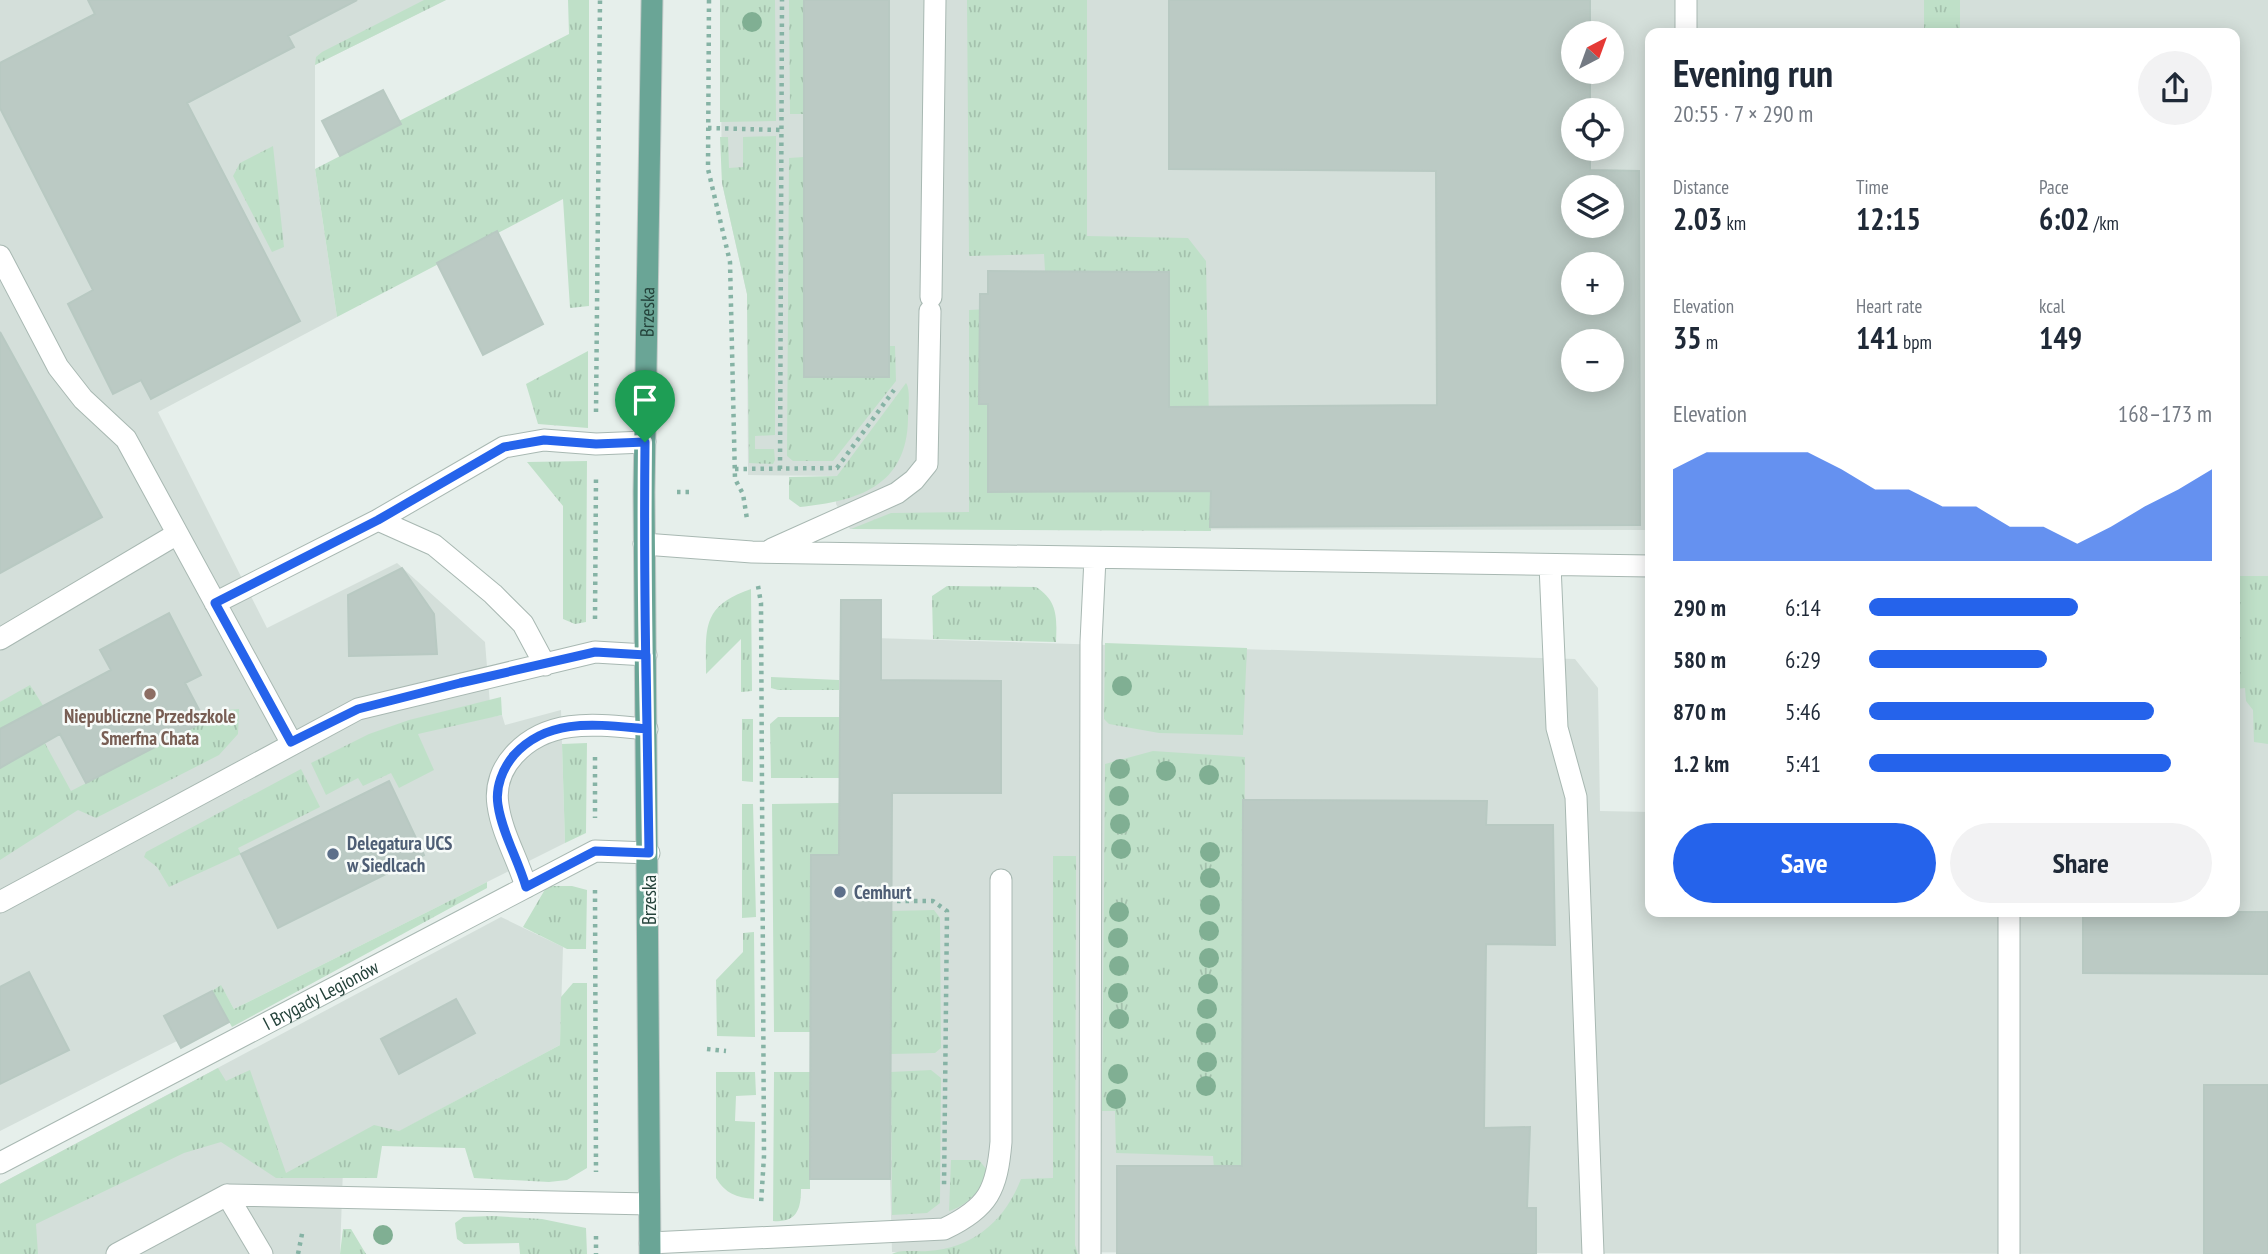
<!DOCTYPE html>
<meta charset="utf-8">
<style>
:root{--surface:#fff;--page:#f2f2f3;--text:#1f2937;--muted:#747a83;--accent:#2563eb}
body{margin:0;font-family:"PT Sans Narrow",sans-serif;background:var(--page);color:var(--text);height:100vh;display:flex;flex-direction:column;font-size:26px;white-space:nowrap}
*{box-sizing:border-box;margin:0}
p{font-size:23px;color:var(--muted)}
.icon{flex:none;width:38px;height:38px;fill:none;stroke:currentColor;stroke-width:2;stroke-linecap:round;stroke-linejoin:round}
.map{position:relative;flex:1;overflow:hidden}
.side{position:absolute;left:1645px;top:28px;width:595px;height:889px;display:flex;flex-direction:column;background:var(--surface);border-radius:14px;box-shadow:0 4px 18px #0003}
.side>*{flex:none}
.needle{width:46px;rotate:41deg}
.fabs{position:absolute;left:1561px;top:21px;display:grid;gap:14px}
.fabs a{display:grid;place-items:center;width:63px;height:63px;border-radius:50%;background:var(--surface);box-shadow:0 4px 18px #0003;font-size:35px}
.pin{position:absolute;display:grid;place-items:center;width:60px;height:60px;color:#fff;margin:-72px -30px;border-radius:50% 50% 50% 0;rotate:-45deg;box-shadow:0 0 7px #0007}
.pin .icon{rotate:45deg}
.round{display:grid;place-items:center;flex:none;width:74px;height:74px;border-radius:37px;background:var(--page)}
.head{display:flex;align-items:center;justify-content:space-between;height:119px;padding:0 28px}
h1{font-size:38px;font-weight:600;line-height:52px}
.figures{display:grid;grid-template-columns:repeat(3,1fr);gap:10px;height:119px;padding:7px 28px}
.figures div{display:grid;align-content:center}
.figures b{font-size:30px;font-weight:600}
.figures small{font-size:19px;font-weight:400}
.figures p{font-size:19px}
.chart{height:196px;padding:14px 28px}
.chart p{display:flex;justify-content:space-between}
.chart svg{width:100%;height:126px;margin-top:7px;fill:var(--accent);opacity:.7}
.button{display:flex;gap:14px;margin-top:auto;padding:14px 28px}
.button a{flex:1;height:80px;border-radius:42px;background:var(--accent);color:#fff;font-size:28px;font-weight:600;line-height:80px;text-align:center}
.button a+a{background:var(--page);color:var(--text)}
ul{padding:0 28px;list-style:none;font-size:23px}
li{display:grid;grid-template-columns:112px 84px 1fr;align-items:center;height:52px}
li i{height:18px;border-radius:9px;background:var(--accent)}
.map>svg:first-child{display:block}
.built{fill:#d4dfda;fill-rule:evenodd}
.grass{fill:url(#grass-tufts)}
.building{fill:#bbcac4;stroke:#b8c9c2;stroke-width:2;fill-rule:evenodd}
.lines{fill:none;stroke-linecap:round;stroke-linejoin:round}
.service-casing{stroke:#a8b8b2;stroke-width:23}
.minor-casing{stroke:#a8b8b2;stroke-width:23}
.primary-casing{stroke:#c2cac8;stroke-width:23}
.path{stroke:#86b3a5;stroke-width:4.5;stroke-dasharray:3.5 5;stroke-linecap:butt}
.service{stroke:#fff;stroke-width:21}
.minor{stroke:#fff;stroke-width:21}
.primary{stroke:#6aa596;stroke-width:21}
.tree{fill:#80af93}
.route-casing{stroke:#fff;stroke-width:14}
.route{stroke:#2563eb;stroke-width:9}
.education-dot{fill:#8d6e63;stroke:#f7fbf9;stroke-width:2.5}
.service-dot{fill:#5c6f8a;stroke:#f7fbf9;stroke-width:2.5}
.labels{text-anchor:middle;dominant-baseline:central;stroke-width:5;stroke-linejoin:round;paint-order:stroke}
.street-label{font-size:19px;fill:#24423a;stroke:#f7fbf9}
.education-label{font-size:19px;font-weight:bold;fill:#785e54;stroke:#f7fbf9}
.service-label{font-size:19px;font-weight:bold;fill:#4e5e75;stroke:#f7fbf9;text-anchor:start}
</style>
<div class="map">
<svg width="2268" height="1254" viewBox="0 0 2268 1254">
<defs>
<pattern id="grass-tufts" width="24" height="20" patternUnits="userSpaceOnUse" patternTransform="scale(1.75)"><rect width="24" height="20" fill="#bfe0c8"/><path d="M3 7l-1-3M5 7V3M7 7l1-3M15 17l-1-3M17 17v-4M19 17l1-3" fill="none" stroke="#a4c1ad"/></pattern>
</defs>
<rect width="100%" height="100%" fill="#e6efeb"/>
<path class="built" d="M0,0H446L315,65V169L337,317L158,412L267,628L397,563L485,642L491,717L502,715L505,725L561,710L565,843L234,1009L221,986L165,1016L177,1041L0,1131Z
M720,0H2268V1254L892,1252L890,1179H810L811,855H839L840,637L1575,659L1598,688L1600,811L1650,812V912H2235V33H1650V530L850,529L836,504L837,476L748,475L747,294L722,183ZM1573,33H1612V72H1573ZM1573,110H1612V149H1573ZM1573,187H1612V226H1573ZM1573,264H1612V303H1573ZM1573,341H1612V380H1573Z
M501,917L563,947L560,1045L398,1132L343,1168L340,1254H0V1184Z"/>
<path class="grass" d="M424,0H446L315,65L316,57L322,52Z
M568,0H589V306L570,308L563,199L337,317L315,169L400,125L399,121L569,34Z
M720,0H775L776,121L720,122Z
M789,0H804V114H790Z
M967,0H1087V236L1188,238L1206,261L1211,531L851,529L891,513L969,512V310L988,309V492L1170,491L1169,272L1045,271L1044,254L969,256Z
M1924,0H1960V33H1924Z
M776,136L775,435L755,436V449H774L775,460L773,464L749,463L747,294L722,183L720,137H728L729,168L743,167V137Z
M273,146L284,247L272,252L233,176L240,163Z
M804,157V376L889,377L890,346H895L896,381L833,461H793L787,456L789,158Z
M588,351V428L538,424L526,384Z
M906,383C911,390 908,409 908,419C907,487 857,501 800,507L789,499V477L837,476Z
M587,461L586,622L575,624L563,619V506L527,462Z
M2235,576H2268V744L2254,742L2253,710L2246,701L2245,688L2236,689L2235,705Z
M947,586L1036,587C1058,601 1057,618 1056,642L933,639L932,596Z
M751,589L752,691L741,692V639L706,674C706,628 701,606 751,589Z
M1105,643L1247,648L1243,735L1159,733L1109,724L1104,719Z
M771,677L839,680V690H778L771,688Z
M30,685L44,707L29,714L71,791L226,710L239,709L238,734L219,755L96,818L78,810L0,860V768L10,762L0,745V702Z
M501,697L502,715L418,734L434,770L399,788L391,773L363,786L358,778L326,795L311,763L369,734L409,720Z
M778,717H839V778H771L770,724Z
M742,719H753V782L742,781Z
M587,743L586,833L565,843L562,744Z
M1153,751L1245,757L1241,1247L1217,1206L1213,1156L1116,1153L1115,1111H1102L1105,764Z
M301,769L320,807L238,848L241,854L169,887L157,867L144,857L146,852Z
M839,803V855L811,856L810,1032H774L772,804Z
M742,804H753L756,917L742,918Z
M1053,856H1076L1075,1245L1078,1254H892C900,1249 917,1252 928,1251C974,1248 1005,1220 1021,1179L1053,1178Z
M487,882V888L232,1027L212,991L221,985L234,1009Z
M547,886H572L587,890L586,949H567L523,927Z
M934,910L940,918L941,1048L935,1053L891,1054V911Z
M754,932L755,1037L717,1036L716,980L743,952V933Z
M573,983H587V1168L567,1180L549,1182L474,1178L465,1148L382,1146L377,1178H276L221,1142L184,1153L36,1224L38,1254H0V1184L218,1068L226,1081L250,1070L286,1173L374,1125L399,1131L560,1045L561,997Z
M931,1070L941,1078L940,1203L927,1213L892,1215L891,1072Z
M716,1072H755L756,1095L736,1096L735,1121L755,1122L754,1199C736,1197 726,1194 716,1178Z
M774,1072H810V1189H801C801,1209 797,1223 773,1221Z
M951,1160H979L987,1170C984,1188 967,1206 949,1211Z
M493,1216L542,1219L586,1228L587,1254H520L519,1243L464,1244L457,1239L455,1223L463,1217Z
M343,1229H351L366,1254H340Z"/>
<path class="building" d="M88,0H357L288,36L294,47L187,103L300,321L151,399L141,380L113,394L68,304L93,290L0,108V63L95,14Z
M804,0H889V377H804Z
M1169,0H1590V33H1573V72H1590V110H1573V149H1590V170L1639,171L1640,525L1210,527L1211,491L988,492V404H979L980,294H988V271L1169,272V407L1437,405L1436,171L1169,169ZM1573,187H1612V226H1573ZM1573,264H1612V303H1573ZM1573,341H1612V380H1573Z
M383,90L401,124L340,156L322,121Z
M497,231L543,324L483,355L437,263Z
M0,332L102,517L0,573Z
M402,568L434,614L437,654L349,656L348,595Z
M841,600H881V680L1001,681V793H892L890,1179H810L811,855H839Z
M169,613L201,675L185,683L205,721L86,783L60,734L0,768V729L111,670L100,650Z
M389,781L424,855L278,928L241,854Z
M1243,800L1487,801L1486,825H1553L1555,945L1486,944L1484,1128L1530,1127L1527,1208H1536V1254H1117V1166H1242Z
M2083,912H2268V974L2083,973Z
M29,972L69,1050L0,1084V987Z
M212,991L229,1022L181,1048L164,1016Z
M456,999L475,1033L399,1074L381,1039Z
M2204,1085H2268V1254H2204Z"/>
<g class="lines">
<g class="service-casing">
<path id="service" d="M1686,33V0
M0,256L58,367L83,399L126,439L291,742
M931,297L935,0
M378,520L504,447L544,440L596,444L645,442
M644,544L752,552L1650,566
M772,549L897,493L914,480L927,464L930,311
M1550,565L1557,728L1576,797L1593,1254
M215,603L378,520L434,545L493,594L523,624L545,665
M0,639L177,534
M526,887C518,859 502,834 498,805C495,786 502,768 514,755C549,716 600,725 647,729
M0,902L358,709L595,652L646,655
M2009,912V1254
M227,1195L262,1254
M650,1243L944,1229C989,1208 997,1189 1001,1142V880
M117,1254L227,1195L649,1204
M1090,1254L1091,642L1095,558"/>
</g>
<g class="minor-casing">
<g id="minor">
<path id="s1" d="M0,1163L595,851L649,853"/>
</g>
</g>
<g class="primary-casing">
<g id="primary">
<path id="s2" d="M650,1254L644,492L652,0"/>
</g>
</g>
<path class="path" d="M709,0L708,169L730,262L735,479L743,494L747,519
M708,128L781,130
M596,412L600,0
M735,469L837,468L894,390
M780,469L782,0
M677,492H692
M758,586L761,603L764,1156L761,1204
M595,619L596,477
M595,757V818
M595,890L596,1172
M897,901H933L947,911L944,1189
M707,1049L726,1051
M596,1236V1254
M298,1254L303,1229"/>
<use href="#service" class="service"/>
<use href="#minor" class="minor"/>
<use href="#primary" class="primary"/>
</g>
<g class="tree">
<circle cx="752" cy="22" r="10"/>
<circle cx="1122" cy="686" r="10"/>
<circle cx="1120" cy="769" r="10"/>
<circle cx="1166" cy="771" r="10"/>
<circle cx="1209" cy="775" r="10"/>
<circle cx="1119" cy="796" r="10"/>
<circle cx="1120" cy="824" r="10"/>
<circle cx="1121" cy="849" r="10"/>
<circle cx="1210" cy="852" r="10"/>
<circle cx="1210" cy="878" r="10"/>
<circle cx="1210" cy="905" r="10"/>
<circle cx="1119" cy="912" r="10"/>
<circle cx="1209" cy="931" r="10"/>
<circle cx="1118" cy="938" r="10"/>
<circle cx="1209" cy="958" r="10"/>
<circle cx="1119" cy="966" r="10"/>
<circle cx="1208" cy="984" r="10"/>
<circle cx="1118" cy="993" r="10"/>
<circle cx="1207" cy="1009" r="10"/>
<circle cx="1119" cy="1019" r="10"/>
<circle cx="1206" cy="1033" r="10"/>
<circle cx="1207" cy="1062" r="10"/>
<circle cx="1118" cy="1074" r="10"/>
<circle cx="1206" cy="1086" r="10"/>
<circle cx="1116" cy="1099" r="10"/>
<circle cx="383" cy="1235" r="10"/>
</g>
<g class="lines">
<g class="route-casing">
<path id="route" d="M645,442L596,444L544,440L504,447L378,520L215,603L291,742L358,709L460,683L595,652L646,655L649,853L595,851L526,887C518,859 502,833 498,805C495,787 503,768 514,755C549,716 600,725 647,729C645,634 644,538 645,442"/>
</g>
<use href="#route" class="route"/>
</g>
<circle class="education-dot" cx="150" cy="694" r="7"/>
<g class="service-dot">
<circle cx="333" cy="854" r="7"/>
<circle cx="840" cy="892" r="7"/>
</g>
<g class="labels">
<g class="street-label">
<text stroke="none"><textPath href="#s2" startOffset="942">Brzeska</textPath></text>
<text transform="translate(649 900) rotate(-90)">Brzeska</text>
<text stroke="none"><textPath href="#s1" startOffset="362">I Brygady Legionów</textPath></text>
</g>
<g class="education-label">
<text x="150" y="716">Niepubliczne Przedszkole<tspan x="150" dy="22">Smerfna Chata</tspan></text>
</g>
<g class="service-label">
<text x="347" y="843">Delegatura UCS<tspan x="347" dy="22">w Siedlcach</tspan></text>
<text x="854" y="892">Cemhurt</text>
</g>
</g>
</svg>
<div class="fabs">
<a><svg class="needle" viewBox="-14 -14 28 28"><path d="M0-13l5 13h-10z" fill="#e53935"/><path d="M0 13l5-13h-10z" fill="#747a83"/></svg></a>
<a><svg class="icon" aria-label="locate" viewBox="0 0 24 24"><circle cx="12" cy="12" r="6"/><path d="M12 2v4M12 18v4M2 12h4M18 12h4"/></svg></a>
<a><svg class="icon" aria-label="layers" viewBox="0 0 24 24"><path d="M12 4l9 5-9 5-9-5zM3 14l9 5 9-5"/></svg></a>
<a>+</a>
<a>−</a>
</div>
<div class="pin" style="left:645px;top:442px;background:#1e9e55"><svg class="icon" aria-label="arrive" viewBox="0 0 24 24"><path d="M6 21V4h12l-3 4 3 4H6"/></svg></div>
<section class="side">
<div class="head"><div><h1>Evening run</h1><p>20:55 · 7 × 290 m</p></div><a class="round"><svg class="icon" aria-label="share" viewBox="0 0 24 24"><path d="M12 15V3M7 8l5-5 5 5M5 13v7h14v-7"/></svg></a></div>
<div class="figures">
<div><p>Distance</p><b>2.03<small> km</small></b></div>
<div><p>Time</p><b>12:15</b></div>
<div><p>Pace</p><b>6:02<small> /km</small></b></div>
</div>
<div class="figures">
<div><p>Elevation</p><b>35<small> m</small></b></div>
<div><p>Heart rate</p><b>141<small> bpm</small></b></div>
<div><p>kcal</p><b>149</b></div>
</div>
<div class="chart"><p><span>Elevation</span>168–173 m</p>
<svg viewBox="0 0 160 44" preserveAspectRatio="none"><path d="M0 44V12L10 6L20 6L30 6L40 6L50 12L60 19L70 19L80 25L90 25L100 32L110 32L120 38L130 32L140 25L150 19L160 12V44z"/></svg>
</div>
<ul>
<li><b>290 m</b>6:14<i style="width:61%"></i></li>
<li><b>580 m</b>6:29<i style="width:52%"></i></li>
<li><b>870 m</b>5:46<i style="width:83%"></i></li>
<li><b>1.2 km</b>5:41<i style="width:88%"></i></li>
</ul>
<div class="button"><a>Save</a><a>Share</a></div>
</section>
</div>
